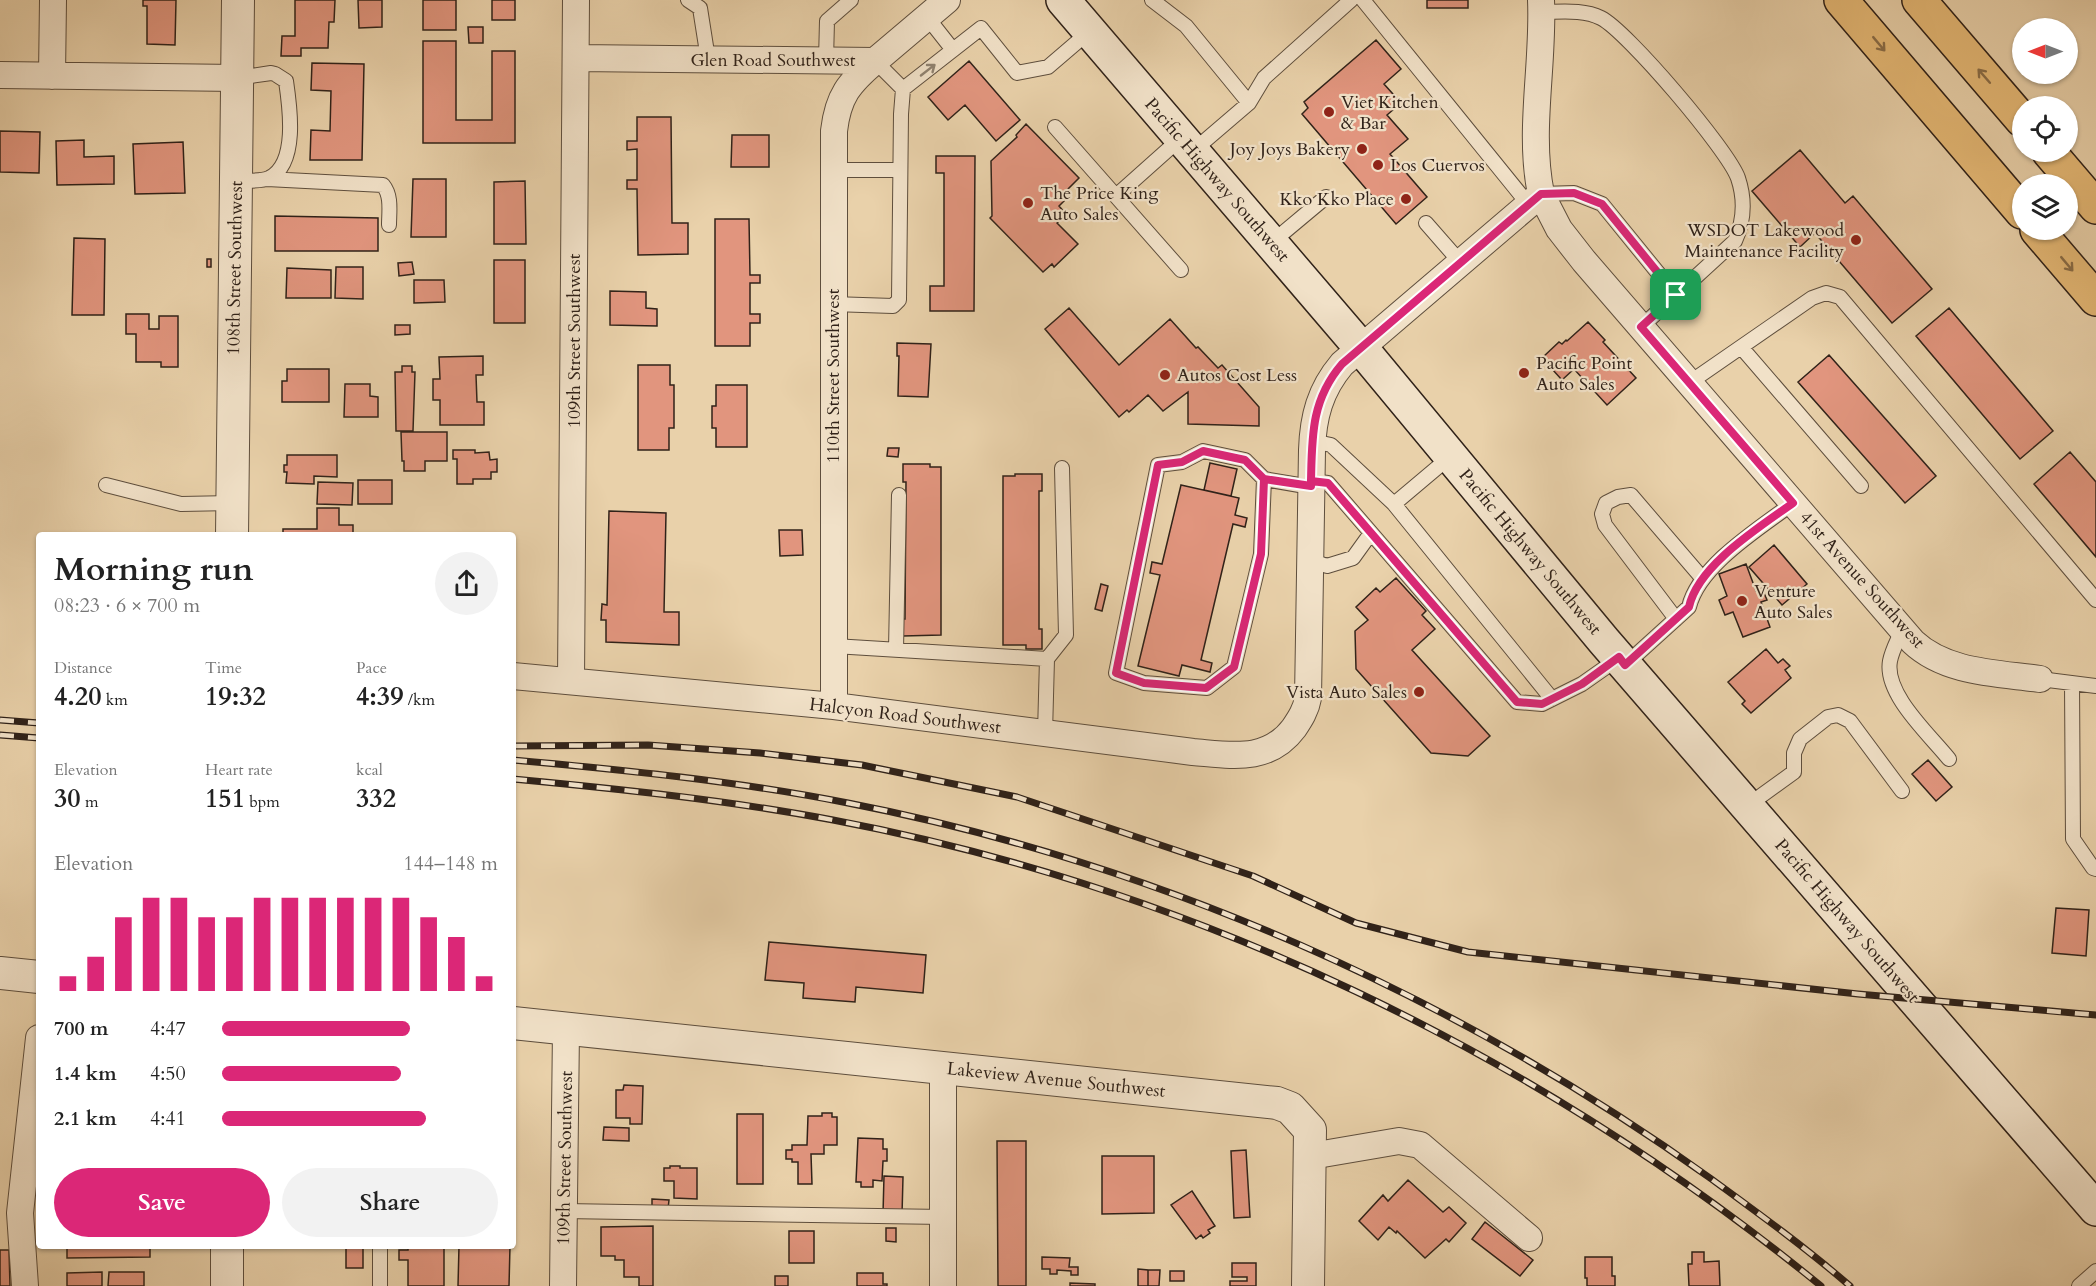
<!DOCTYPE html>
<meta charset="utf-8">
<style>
:root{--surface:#fff;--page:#f2f2f2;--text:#222;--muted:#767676;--accent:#db2777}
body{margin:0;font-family:Cardo,serif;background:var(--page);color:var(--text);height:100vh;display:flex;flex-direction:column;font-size:22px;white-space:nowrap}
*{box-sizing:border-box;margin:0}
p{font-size:20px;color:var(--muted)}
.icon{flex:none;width:33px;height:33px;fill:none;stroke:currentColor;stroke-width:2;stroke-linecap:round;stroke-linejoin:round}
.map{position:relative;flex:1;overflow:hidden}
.details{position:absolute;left:36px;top:532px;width:480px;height:717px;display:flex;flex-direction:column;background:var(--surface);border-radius:6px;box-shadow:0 2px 4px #0004}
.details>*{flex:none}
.needle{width:39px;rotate:270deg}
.tools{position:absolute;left:2012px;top:18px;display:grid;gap:12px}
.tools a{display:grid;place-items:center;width:66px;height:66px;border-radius:50%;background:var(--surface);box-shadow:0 2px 4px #0004;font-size:30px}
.pin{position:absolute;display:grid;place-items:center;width:51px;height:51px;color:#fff;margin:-26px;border-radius:12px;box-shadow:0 3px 9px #0006}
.round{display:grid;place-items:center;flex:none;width:63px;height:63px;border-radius:32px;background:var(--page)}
.overview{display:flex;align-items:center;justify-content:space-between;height:102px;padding:0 18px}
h1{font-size:33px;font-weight:700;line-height:45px}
.metrics{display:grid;grid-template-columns:repeat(3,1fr);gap:9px;height:102px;padding:6px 18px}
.metrics div{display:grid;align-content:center}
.metrics b{font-size:26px;font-weight:700}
.metrics small{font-size:16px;font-weight:400}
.metrics p{font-size:16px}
.chart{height:168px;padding:12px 18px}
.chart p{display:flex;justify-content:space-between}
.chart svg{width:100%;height:108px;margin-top:6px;stroke:var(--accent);stroke-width:6}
.button{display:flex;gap:12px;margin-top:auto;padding:12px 18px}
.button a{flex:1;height:69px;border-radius:36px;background:var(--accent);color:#fff;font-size:24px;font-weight:700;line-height:69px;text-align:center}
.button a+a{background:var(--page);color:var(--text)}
ul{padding:0 18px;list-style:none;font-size:20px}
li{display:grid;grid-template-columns:96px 72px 1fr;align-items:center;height:45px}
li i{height:15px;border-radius:8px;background:var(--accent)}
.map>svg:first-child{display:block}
.building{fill:#e1957e;stroke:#302219;stroke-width:1.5}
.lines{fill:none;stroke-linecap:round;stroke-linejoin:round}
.service-casing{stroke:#5e4e3d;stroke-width:16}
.minor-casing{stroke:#5e4e3d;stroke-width:28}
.tertiary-casing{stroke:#5e4e3d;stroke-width:34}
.secondary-casing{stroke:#302219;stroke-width:36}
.motorway-casing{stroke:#302219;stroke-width:36}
.service{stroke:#f1e1c8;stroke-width:14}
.minor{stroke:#f1e1c8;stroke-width:26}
.tertiary{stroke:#f1e1c8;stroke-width:32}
.secondary{stroke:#f1e1c8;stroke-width:33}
.motorway{stroke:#e4b875;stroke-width:33}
.rail-casing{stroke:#302219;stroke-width:7}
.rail{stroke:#f1e1c8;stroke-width:4.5;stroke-dasharray:14;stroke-linecap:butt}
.oneway{stroke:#8a6d47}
.oneway2{stroke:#908270}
.route-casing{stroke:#fff;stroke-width:12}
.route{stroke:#db2777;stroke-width:8}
.poi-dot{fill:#8f2418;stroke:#f1e1c8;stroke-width:2}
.labels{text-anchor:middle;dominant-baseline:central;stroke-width:4.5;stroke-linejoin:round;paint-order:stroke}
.street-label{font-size:18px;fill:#302219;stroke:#f1e1c8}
.poi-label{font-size:18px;fill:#302219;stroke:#f1e1c8;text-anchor:start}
</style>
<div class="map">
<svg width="2096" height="1286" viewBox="0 0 2096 1286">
<rect width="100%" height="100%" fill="#e9d1aa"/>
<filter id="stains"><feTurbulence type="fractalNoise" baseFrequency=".00333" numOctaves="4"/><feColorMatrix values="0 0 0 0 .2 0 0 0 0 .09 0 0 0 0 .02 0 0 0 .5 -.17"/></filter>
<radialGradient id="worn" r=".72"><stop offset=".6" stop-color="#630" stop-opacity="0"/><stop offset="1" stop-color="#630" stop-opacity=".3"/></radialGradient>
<path class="building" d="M143,0H176L175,45L147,44V6H143Z
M295,0H335L334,22H329L328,48H301V56H281L282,36H295Z
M358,0H382V27L359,28Z
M423,0H456V30H423Z
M492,0H515V20H492Z
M1427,0H1468V8H1427Z
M468,27H483V43H469Z
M1376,40L1401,69L1384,84L1401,103L1387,115L1408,139L1390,154L1427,197L1396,224L1302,114L1308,108L1304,102Z
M423,41H456V120H492V51H515V143H423Z
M969,61L1020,120L996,141L965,105L948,120L928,97Z
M312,63L364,64L362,160H310L311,130L330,131L331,91L311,90Z
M637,117H671L672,223H688V254L638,255L637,189H627V180H637V149L627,150V141H637Z
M1026,124L1079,178L1067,190L1071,194L1059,206L1066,214L1057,223L1078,244L1054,267L1052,264L1043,272L990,218L992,216L991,161L1017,137L1016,135Z
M0,131L40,132L39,173L0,172Z
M732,135H769V167H731Z
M84,140V157L114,156V184L57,185L56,141Z
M183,142L185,193L135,194L133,144Z
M1800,150L1845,203L1853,196L1932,289L1892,323L1815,233L1800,247L1752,191Z
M936,156H975L974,311H930V286H944V173H936Z
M413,179H446V237H411Z
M525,181L526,244H494V182Z
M275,216L378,218V251H275Z
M715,219H749L750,275H760V283H750V314H760V323H750V346H715Z
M74,238L105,239L104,315H72Z
M207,259H211V267H207Z
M494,260H525V323H494Z
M412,262L414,274L399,276L398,263Z
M336,267H363V299L335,298Z
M287,268L331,270V298H286Z
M414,280H444L445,302L414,303Z
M610,291L646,292V308L657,309V326L610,325Z
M1069,308L1119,365L1170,319L1196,348L1198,347L1218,368L1222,365L1259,407V426L1188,424V392L1163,411L1148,395L1129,412L1127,410L1119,417L1045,329Z
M1949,308L2053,431L2020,459L1916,336Z
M126,314H149V329H159V316H178V367H161V362H136V334H126Z
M1588,322L1605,340L1603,342L1636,378L1607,405L1574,369L1562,380L1542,358L1559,342L1562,344L1566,340L1567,341Z
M395,325H410V334L395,335Z
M897,343L931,344L928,397L898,396L899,356H897Z
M1829,355L1936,476L1905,503L1798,382Z
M483,356V375H476L477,402H484V425H440V400H433V379H440L439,357Z
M638,365H670V385H674V428H669V450H638Z
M402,366H412V372H415L413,431H396L395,372H402Z
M287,369H329V402H282V381H287Z
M345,384H370V396L378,397V417H344Z
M716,385H747V447H716V428H712V406H716Z
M401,432H447V461H425V471H404V461H402Z
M888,448H899L898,457L887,456Z
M453,450H475V453L489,452L490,460L497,459V472H491V479H473V484H457V459H453Z
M2070,452L2096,482V557L2034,484Z
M287,455H337V477L314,476V484L286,483L287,472H284V465H287Z
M1210,463L1237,469L1231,496L1204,490Z
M903,464H930V467H941V635L903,636V619H905L906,482H903Z
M1015,474H1042V491H1039V629H1042V649H1026V645H1003V476H1015Z
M358,480H392V504H358Z
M318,482L353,483L352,505L317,504Z
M1181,485L1239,498L1235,515L1247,518L1245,527L1233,524L1201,660L1212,663L1210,672L1182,665L1179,676L1138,666L1160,575L1150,573L1152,562L1162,564Z
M317,508H339V525H353V536H283V529H317Z
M609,511L666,513L664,612H679V645L606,642V620H601L602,604L607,605Z
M779,530H802L803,555L780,556Z
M1774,545L1807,584L1782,605L1749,567Z
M1746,564L1756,591L1762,588L1767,600L1761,602L1770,627L1743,637L1733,612L1725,615L1719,600L1727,596L1719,574Z
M1396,578L1426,611L1422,615L1435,629L1412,650L1490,736L1468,756L1431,753L1356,669L1355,631L1368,620L1356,607L1376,588L1380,592Z
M1101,584L1108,586L1102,611L1095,609Z
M1766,649L1778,663L1783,659L1790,666L1785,670L1791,678L1751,713L1742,704L1745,701L1728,682Z
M1928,760L1952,787L1936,801L1912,774Z
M2056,908L2089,910L2086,956L2052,953Z
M769,942L926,955L923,993L856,987L855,1002L803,998L804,983L765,980Z
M624,1085L643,1086L642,1124H630V1118H616V1090H623Z
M822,1113H832V1117H837V1145H824V1154H811L812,1184H798V1162H792V1159H786V1150H792V1145H807L808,1116H822Z
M737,1114H763V1184H737Z
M604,1127L629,1128V1141L603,1140Z
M858,1138L883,1139V1149H887V1161H883L882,1181L873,1180V1187H861V1182H856Z
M997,1141H1026V1286H998Z
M1246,1150L1250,1217L1234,1218L1231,1151Z
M1102,1156H1154V1213L1102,1214Z
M670,1166H680V1168H697V1199L674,1198V1181H664V1168H670Z
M884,1176L903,1177L902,1215L883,1214Z
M1408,1180L1443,1212L1449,1207L1466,1223L1449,1242L1446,1239L1425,1258L1397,1231L1396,1233L1389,1227L1378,1240L1359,1221L1383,1195L1388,1201Z
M1192,1191L1215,1226L1208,1230L1210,1233L1203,1238L1201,1235L1196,1239L1171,1205Z
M652,1199L669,1200L668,1209L652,1207Z
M1485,1222L1533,1260L1520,1276L1472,1239Z
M653,1226V1286H639V1277H624V1260H615V1256H601V1227Z
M886,1228H896V1242L886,1241Z
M789,1231H814V1263H789Z
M67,1246H150V1257L67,1258Z
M346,1246H363V1268H346Z
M408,1246H444V1286H408V1260H399V1250H408Z
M459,1246H510L509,1286H458Z
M0,1250H9L10,1286H0Z
M1692,1252H1704V1262L1719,1261L1720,1286H1689L1688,1264H1692Z
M1042,1257L1070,1258L1069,1267H1078V1275H1071V1271L1057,1270V1274H1050V1269H1042Z
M1585,1257H1612V1276H1615V1286H1587V1278H1585Z
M1232,1263H1256V1286H1230V1281H1247V1277H1232Z
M1138,1269L1148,1270V1286H1138Z
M1148,1270H1160L1159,1286H1148Z
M1170,1271H1184V1281H1170Z
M102,1272V1286H67V1273Z
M109,1272H144V1286H108Z
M857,1273H883V1284H887V1286H857Z
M775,1276H788V1286H775Z
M1070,1283L1095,1284V1286H1070Z"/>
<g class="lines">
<g class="service-casing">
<path id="service" d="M688,0L700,8L708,59
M1152,0L1186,26L1249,103
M1363,0L1529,205
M1541,12C1561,12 1583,9 1601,18C1627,31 1728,150 1738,178C1745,199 1744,221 1735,241L1641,327
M927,17L953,50
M826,60L827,21L851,0
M903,89L981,28L1017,73L1048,67L1090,31
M1055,127L1181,270
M1193,151L1249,103L1264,78L1351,0
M832,170H900
M267,179L383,185C392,196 389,212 389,225
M236,181C246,180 260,182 269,178C298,164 290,108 286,81L275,74L271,73L237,78
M1541,194L1574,193L1602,204L1676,295
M1116,196L1181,138
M1426,223L1461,263
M1271,243L1326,197
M832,304L893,306L899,300L901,114L903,89L875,61
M1741,347L1861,486
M1689,383L1812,298L1826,293L1840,297L2096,600
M1312,441L1331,445L1394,504L1451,456
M1264,479L1261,554L1234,667L1207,688L1144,683L1116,673L1158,465L1182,462L1203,451L1245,460L1264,479L1311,487
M1311,481L1328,483L1517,702L1542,704L1582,684L1619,658
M106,485L181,504L232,503
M1394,504L1552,699
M1310,560L1327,566L1353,558L1371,533
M1676,619L1605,525L1602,514L1606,503L1618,497L1631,495L1703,579
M1902,630C1898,640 1892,650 1890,661C1884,694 1929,734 1949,759
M834,646L1047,659L1045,733
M896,650L899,495
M1047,659L1066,635L1062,468
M1625,665L1689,607C1699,565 1760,528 1793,503
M2040,679L2096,686
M2072,683L2073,839L2093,868L2096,869
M1747,806L1794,772V753L1800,739L1828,717L1838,715L1850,721L1902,791
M564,1211L944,1217
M380,1286V1246
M2079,1286L2096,1271"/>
</g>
<g class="minor-casing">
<path id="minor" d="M576,58L875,61L947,0
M0,75L237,78
M52,76L53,0
M1541,194L1559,229L1584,261L1913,642C1946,673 1997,673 2040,679
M513,676L834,706L1193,752C1231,755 1268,763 1294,728C1300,719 1306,710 1308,698L1312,450C1313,417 1320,390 1342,364L1541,194C1528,131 1544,64 1541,0
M571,681L576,0
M834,706V131C838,96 849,83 875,61
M1311,1156L1399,1141L1420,1145L1529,1238
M25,1286L20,1213L39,1038
M563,1286L566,1029
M943,1286V1069"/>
</g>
<g class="tertiary-casing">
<path id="tertiary" d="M232,536L238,0
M0,973L39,977
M513,1023L1277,1103L1290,1108L1310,1130L1308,1286
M227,1246V1286"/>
</g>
<g class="secondary-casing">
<path id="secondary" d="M1063,0L1361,348L1604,641L2096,1209"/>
</g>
<g class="motorway-casing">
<path id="motorway" d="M1841,0L2022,212
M1919,0L2022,120
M2049,152L2096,207
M2037,230L2096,299"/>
</g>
<use href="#service" class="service"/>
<use href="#minor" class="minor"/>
<use href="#tertiary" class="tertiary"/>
<use href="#secondary" class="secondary"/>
<use href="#motorway" class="motorway"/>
<g class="rail-casing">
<path id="rail" d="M0,720L39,723
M0,735L39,738
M513,746L648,745L760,753L862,765L1017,797L1253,876L1356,923L1468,952L1858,994L2096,1015
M513,760C625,770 737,781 848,803C1157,863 1454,995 1710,1178C1758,1213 1805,1247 1850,1286
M513,779C620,789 727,800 833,820C1194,888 1537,1054 1821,1286"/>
</g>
<use href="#rail" class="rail"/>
</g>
<defs><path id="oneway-shaft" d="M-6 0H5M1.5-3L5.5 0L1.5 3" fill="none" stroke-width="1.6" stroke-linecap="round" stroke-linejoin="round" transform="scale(1.5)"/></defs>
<g class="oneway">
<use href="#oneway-shaft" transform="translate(1879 44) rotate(50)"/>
<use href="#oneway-shaft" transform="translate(1984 76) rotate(-131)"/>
<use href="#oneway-shaft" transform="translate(2067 264) rotate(50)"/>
</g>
<use class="oneway2" href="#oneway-shaft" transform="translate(928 70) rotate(-38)"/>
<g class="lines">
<g class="route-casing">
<path id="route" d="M1676,295L1602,204L1574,193L1541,194L1342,364C1311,400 1312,437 1311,481V486L1264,479L1261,554L1234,667L1206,688L1144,683L1116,673L1158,465L1182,462L1203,451L1245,460L1264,479L1311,486V481L1328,483L1517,702L1542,704L1582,684L1619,657L1625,665L1689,607C1698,565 1760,527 1793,503L1641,327L1676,295"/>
</g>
<use href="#route" class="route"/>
</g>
<g class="poi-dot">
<circle cx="1329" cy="112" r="6"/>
<circle cx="1362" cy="149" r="6"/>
<circle cx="1378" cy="165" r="6"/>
<circle cx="1406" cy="199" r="6"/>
<circle cx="1028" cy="203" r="6"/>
<circle cx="1856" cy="240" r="6"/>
<circle cx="1524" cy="373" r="6"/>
<circle cx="1165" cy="375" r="6"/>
<circle cx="1742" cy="601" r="6"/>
<circle cx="1419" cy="692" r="6"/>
</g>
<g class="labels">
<g class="street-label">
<text x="773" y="60">Glen Road Southwest</text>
<text transform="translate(1217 180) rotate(49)">Pacific Highway Southwest</text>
<text transform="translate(235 268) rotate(-89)">108th Street Southwest</text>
<text transform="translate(574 341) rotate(-90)">109th Street Southwest</text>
<text transform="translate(833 376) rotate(-90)">110th Street Southwest</text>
<text transform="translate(1530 552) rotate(50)">Pacific Highway Southwest</text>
<text transform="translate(1862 580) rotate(48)">41st Avenue Southwest</text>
<text transform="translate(905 716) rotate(7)">Halcyon Road Southwest</text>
<text transform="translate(1847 921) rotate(49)">Pacific Highway Southwest</text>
<text transform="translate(1056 1080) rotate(6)">Lakeview Avenue Southwest</text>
<text transform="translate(565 1158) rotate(-89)">109th Street Southwest</text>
</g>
<g class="poi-label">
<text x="1341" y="102">Viet Kitchen<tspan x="1341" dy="21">&amp; Bar</tspan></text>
<text x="1350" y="149" text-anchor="end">Joy Joys Bakery</text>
<text x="1390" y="165">Los Cuervos</text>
<text x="1040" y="193">The Price King<tspan x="1040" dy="21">Auto Sales</tspan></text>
<text x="1394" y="199" text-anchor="end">Kko Kko Place</text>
<text x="1844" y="230" text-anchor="end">WSDOT Lakewood<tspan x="1844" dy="21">Maintenance Facility</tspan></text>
<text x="1536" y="363">Pacific Point<tspan x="1536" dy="21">Auto Sales</tspan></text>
<text x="1177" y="375">Autos Cost Less</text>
<text x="1754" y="591">Venture<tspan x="1754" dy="21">Auto Sales</tspan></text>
<text x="1407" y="692" text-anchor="end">Vista Auto Sales</text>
</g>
</g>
<rect width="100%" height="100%" filter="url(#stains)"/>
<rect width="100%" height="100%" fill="url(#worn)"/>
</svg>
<div class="tools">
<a><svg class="needle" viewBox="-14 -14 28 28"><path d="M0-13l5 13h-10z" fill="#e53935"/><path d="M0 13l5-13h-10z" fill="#767676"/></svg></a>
<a><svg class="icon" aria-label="locate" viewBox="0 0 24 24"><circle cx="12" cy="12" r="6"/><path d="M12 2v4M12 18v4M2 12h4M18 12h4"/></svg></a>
<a><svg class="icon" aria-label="layers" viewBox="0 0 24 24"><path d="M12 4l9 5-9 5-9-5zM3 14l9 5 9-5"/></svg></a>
</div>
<div class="pin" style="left:1676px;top:295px;background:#1e9e55"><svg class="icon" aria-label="arrive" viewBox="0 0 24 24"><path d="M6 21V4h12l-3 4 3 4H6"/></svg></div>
<section class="details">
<div class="overview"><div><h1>Morning run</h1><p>08:23 · 6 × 700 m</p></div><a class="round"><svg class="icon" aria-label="share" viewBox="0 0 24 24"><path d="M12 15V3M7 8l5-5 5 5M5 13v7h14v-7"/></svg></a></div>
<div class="metrics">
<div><p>Distance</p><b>4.20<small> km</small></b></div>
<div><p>Time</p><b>19:32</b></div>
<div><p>Pace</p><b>4:39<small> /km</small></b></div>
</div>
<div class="metrics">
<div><p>Elevation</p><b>30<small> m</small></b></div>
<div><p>Heart rate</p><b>151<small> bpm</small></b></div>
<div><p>kcal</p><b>332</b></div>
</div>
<div class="chart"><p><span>Elevation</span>144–148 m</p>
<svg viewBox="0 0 160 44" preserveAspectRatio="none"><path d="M5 44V38M15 44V30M25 44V14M35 44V6M45 44V6M55 44V14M65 44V14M75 44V6M85 44V6M95 44V6M105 44V6M115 44V6M125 44V6M135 44V14M145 44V22M155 44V38"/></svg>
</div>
<ul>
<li><b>700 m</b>4:47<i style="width:68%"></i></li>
<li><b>1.4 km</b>4:50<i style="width:65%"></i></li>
<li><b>2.1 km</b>4:41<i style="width:74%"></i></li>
</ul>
<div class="button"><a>Save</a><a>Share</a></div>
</section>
</div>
